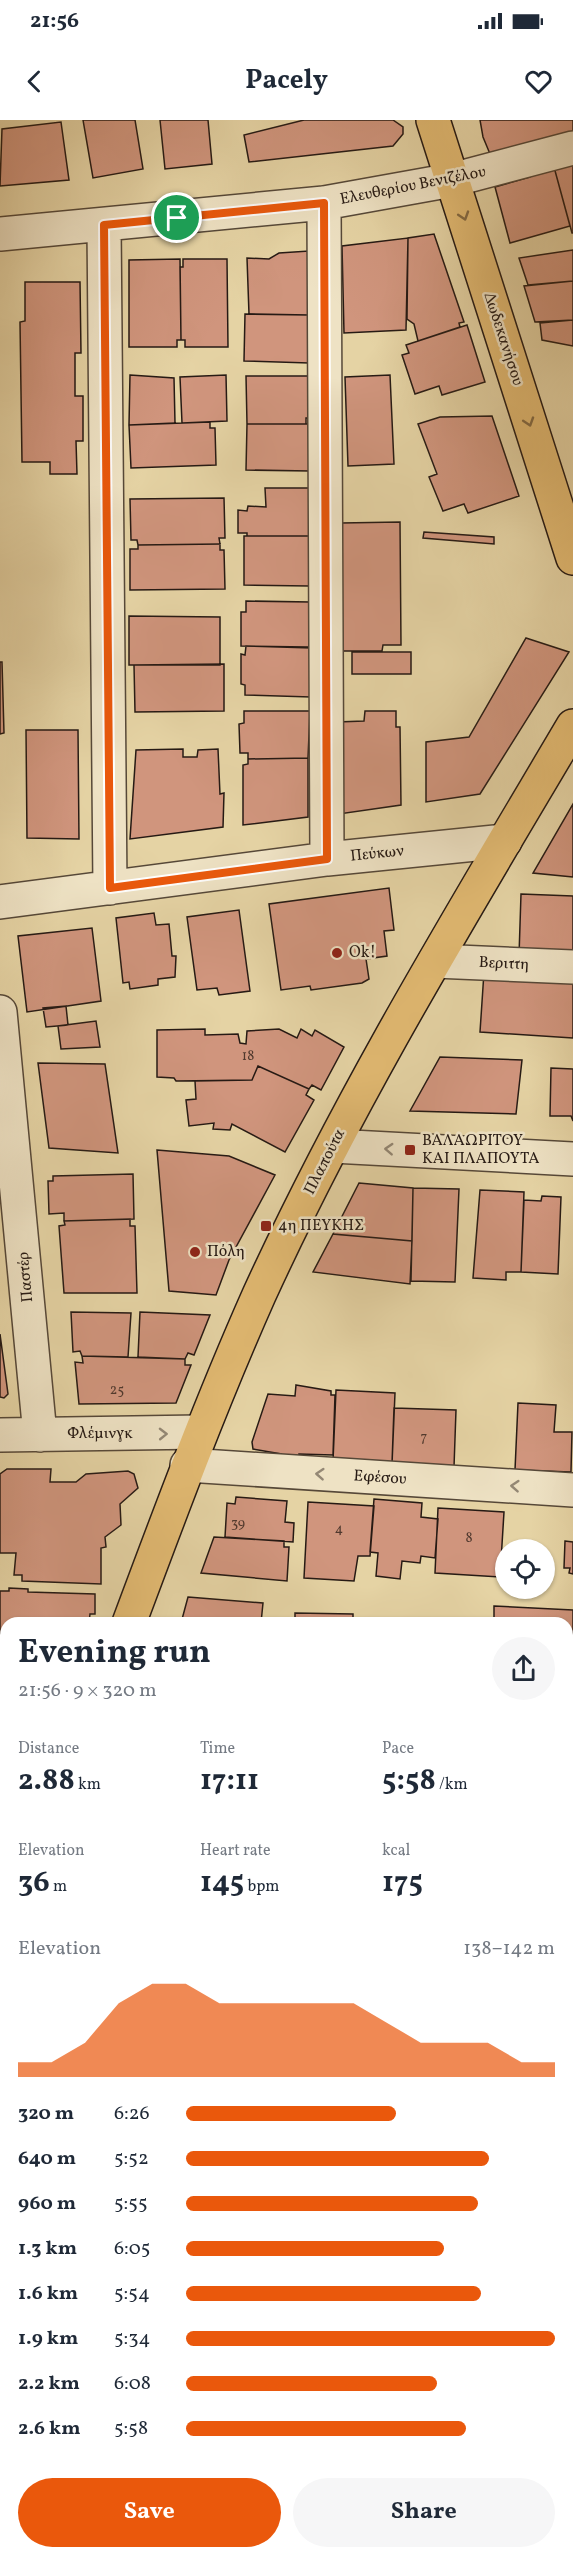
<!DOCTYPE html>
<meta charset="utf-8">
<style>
:root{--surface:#fff;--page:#f6f6f7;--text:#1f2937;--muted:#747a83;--accent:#ea580c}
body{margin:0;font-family:Vollkorn,serif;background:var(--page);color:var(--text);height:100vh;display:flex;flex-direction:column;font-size:22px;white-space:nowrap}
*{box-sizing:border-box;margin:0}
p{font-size:20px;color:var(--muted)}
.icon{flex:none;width:33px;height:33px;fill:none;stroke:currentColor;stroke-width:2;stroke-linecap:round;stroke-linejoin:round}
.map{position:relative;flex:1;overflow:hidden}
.sheet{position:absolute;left:0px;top:1497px;width:573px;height:942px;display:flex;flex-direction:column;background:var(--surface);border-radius:18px 18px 0 0;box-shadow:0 2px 4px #0004}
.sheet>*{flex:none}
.fabs{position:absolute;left:495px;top:1419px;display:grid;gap:12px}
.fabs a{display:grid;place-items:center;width:60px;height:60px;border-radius:50%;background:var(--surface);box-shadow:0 2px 4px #0004;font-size:30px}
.pin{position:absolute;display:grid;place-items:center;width:51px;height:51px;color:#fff;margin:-26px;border:3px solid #fff;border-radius:50%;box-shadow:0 2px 6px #0007}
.round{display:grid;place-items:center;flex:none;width:63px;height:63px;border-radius:32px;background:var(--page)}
.headline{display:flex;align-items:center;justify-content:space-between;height:102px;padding:0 18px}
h1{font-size:33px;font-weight:700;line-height:45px}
.stats{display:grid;grid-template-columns:repeat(3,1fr);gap:9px;height:102px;padding:6px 18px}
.stats div{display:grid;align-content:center}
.stats b{font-size:30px;font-weight:700}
.stats small{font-size:16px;font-weight:400}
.stats p{font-size:16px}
.chart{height:168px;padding:12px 18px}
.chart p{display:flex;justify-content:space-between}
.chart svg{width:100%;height:108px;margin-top:6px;fill:var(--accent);opacity:.7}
.cta{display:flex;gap:12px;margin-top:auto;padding:12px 18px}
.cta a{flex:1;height:69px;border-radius:36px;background:var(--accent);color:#fff;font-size:24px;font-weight:700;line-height:69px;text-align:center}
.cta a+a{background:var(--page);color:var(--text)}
ul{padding:0 18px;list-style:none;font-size:20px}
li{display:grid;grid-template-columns:96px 72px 1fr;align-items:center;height:45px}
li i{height:15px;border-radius:8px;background:var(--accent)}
.status{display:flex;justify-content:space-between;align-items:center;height:42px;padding:0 30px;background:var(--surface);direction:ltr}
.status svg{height:16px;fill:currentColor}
header{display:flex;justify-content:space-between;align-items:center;height:78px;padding:0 18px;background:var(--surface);font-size:27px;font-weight:700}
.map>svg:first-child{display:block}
.building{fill:#d0957d;stroke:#261a14;stroke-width:1.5}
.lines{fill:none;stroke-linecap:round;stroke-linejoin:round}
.minor-casing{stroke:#564838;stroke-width:36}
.major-casing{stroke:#261a14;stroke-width:36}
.path{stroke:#261a14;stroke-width:4;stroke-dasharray:4.5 3;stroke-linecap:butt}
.minor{stroke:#eee2c4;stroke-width:33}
.major{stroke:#e2ba72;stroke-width:33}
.oneway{stroke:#846a43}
.oneway2{stroke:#948875}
.route-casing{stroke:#fff;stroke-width:12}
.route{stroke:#ea580c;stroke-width:8}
.poi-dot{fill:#8f2418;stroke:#eee2c4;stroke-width:2}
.labels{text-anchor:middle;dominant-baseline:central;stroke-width:5;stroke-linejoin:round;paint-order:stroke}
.number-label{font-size:14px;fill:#50392e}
.street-label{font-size:16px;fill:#261a14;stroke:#eee2c4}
.poi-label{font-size:16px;fill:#261a14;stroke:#eee2c4;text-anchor:start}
</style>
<div class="status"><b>21:56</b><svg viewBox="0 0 49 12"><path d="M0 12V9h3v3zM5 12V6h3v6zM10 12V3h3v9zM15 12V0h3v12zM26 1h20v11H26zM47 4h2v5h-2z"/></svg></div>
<header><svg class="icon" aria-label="back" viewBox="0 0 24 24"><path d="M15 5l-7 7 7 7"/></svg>Pacely<svg class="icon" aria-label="heart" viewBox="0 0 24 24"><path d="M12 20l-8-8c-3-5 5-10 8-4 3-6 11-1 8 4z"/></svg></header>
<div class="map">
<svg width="573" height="2439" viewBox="0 0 573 2439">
<rect width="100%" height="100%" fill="#e5d3a4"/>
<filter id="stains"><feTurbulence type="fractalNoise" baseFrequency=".00333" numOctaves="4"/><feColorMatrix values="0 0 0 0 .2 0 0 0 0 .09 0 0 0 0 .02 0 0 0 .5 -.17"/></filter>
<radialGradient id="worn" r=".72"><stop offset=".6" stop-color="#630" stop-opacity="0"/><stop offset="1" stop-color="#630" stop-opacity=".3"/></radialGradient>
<path class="building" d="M83,0H135L143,49L93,58Z
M160,0H208L212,44L165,49Z
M304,0H393L403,7V14L393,26L249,42L244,15Z
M480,0H573V16L490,34L483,17Z
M61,2L69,60L0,66L2,9Z
M573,43V113H572L554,47Z
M554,47L570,106L510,123L495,67L530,57L529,53Z
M434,114L464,202L459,203L460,207L418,221L414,204L407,199L408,118Z
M408,118L406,210L344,213L342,126Z
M573,130V161L528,165L519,138Z
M309,131V195L249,194L247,138L269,139L279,133Z
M180,139L181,220H177V227H129V140Z
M183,139H227L228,227H185V220H181L180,147H183Z
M573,161V200L535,202L524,166Z
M25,162H80L81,233H75V276H83V321H76L77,354H50V342H22L20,202L25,201Z
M245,194L309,195V243L244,241Z
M573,200V226L542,220L540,203Z
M467,205L485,262L442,275L439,266L415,274L402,235L409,233L406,225Z
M130,255L174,258L175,303L129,305Z
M226,255L227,301L182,303L180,257Z
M390,255L394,344L348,346L345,257Z
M246,256H310V298H306V304H247Z
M492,296L519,376L468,393L464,384L443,391L429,357L437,354L418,304L440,297Z
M210,302V308H215L216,345L131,348L129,305Z
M247,304H310V351L246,350Z
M265,368H310V416H247V413H238V390L247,391L248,386L266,387Z
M224,378L225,418H219L220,424L138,425L137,420H131L130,379Z
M400,402L401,525H383L382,531H341V403Z
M424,412L494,417V424L423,418Z
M244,416H310L309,466L244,465Z
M220,424V430H224L225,469L130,470V429H138V425Z
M246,481L310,482L309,527L241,526V492H246Z
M129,496L220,497V545H129Z
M526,518L569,532L480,674L426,682V622L469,617Z
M246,526L312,528L311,577L245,575V565L241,564V534L245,535Z
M352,532H411V554H352Z
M0,542H2L4,613L0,614Z
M224,544V591L135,592L134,545Z
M244,591H310L308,638L248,639V633H240L239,604L244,603Z
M365,591H396V607H400L401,685L339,694L337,602L364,601Z
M26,610H78L79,719L27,718Z
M183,629V637H197L198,630L218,629L220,674L224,673L223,707L130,719L136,630Z
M308,638V697L243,705V645L248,644V639Z
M573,684V757L533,753Z
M389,768L394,810L384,811L387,836L366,839L369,859L362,863L311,870L310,866L281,870L269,784Z
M521,774L573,776V838L519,836Z
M239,790L250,871L219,875L217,868L197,870L187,797Z
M154,793L156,805L169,804L172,836H176L175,857L158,859V865L130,869L129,862L123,863L116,798Z
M92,808L101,881L27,892L18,816Z
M484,852L573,858V918L480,912Z
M66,886L68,905L46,907L43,888Z
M96,901L100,927L61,929L58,906Z
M205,909V915L238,914L240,923L246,924L247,911L279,909L297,918L301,909L312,916L315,910L344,927L321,970L312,965L309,969L258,946L252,960L176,961L174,958L157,957V910Z
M440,937L522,940L516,994L410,991Z
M38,943L105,944L118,1033L49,1028Z
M258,946L309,969L306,975L314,980L285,1032L232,1004L230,1010L213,1009L214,1003L189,1006L186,980L196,979L195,961L252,960Z
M551,948L573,949V1001L571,996H550Z
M157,1030L229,1036L275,1055L229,1140L216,1175L169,1171Z
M133,1054L134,1099L64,1101V1093L49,1094L48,1061H53V1056Z
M359,1063L413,1068L412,1121L333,1114Z
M413,1068L459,1069L455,1162L411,1161Z
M480,1070L524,1072L521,1152H506V1160L473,1158Z
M542,1076L561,1077L558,1154L521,1152L524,1080L541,1081Z
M130,1099V1106H135L137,1173H64L59,1106L65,1105L64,1101Z
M333,1114L412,1121L410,1164L313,1152Z
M71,1192L131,1193L128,1237L82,1236L80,1231L73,1232Z
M140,1192L210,1195L194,1235L188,1233L185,1239L138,1237Z
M0,1214L8,1274L4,1278L0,1277Z
M82,1236L185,1239V1245H191L176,1283L79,1284L75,1242L83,1243Z
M296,1265L331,1271V1275H335L333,1335L299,1334V1340L281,1339V1334L253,1329L252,1322L268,1274L295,1276Z
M336,1270L395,1273L392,1344L333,1341Z
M518,1283L556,1285L554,1312H572L571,1352L515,1350Z
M394,1288L456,1290L454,1347L392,1344Z
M7,1349H51L50,1362H76L86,1354L128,1351L134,1354L138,1368L120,1384L121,1405L105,1417L106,1427L101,1428V1464L22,1461V1455H14L16,1433H0V1354Z
M236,1377L287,1381L285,1402L294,1403L293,1422L225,1417L227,1383L235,1384Z
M374,1379L422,1383L421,1397L438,1399L435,1438L421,1436L420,1443L402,1441L400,1459L376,1456L378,1433L370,1432Z
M308,1382L374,1386L370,1436H358L354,1461L304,1458Z
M438,1388L504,1392L500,1457L435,1453Z
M214,1417L284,1421V1427H289L287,1461L201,1453Z
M565,1421L573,1422V1454L569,1453L570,1448H564Z
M9,1468L28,1469V1472L95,1474V1494H90L89,1503H6V1514H0V1471H9Z
M188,1477L263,1483L261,1503H181Z
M494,1486L573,1490V1541L567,1540V1503H494Z
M295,1493L353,1494V1503H295Z
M0,1536H6V1624L0,1623Z
M567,1574H573V1637H567Z
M0,1646H6L0,1677Z
M567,1709H573V1772H567Z
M567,1821H573V1888H567Z
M570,1959H573V2005H567V1967H570Z
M567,2088H573V2130H567Z
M0,2307H6V2340L0,2341Z
M573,2353V2419H567V2354Z
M6,2372V2416L0,2417V2373Z
M6,2416V2433H52L53,2439H0V2417Z
M97,2433H162L163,2439H98Z
M191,2433H261L248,2434L249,2438L192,2439Z
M275,2433H328L329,2439H276Z
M357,2433H410L359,2439Z"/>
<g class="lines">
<g class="minor-casing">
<path id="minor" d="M324,83L327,739
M104,105L110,768
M0,114L324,83L452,60L573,28
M0,782L327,739L505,721
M435,841L573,847
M0,892L40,1315
M333,1026L573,1039
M0,1315L200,1312
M187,1345L573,1370
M567,1673L573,1674
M0,1757H6
M567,1788L573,1789
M567,2005L573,2006
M0,2169H6
M567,2201L573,2202"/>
</g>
<g class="major-casing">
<path id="major" d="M433,0L573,438
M129,1503C170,1393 211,1283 259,1175C349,978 463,792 573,606
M0,1874L6,1853
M0,2021L6,1999"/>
</g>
<path class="path" d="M0,2350L6,2349"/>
<use href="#minor" class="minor"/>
<use href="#major" class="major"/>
</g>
<defs><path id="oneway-chevron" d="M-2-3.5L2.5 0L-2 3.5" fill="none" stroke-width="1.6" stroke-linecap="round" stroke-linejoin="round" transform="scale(1.5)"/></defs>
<g class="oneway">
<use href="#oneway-chevron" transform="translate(464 96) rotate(72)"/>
<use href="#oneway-chevron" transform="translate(529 302) rotate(72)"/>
</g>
<g class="oneway2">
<use href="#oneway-chevron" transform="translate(389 1029) rotate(-177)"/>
<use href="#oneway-chevron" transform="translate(163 1314) rotate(-1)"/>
<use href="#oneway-chevron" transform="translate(320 1354) rotate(-176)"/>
<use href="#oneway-chevron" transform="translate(515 1366) rotate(-176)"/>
</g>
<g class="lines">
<g class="route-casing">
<path id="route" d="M324,83L327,739L110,768L104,105Z"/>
</g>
<use href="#route" class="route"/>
</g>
<g class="poi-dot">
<circle cx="337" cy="833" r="6"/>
<rect x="404" y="1024" width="12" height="12" rx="3"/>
<rect x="260" y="1100" width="12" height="12" rx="3"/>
<circle cx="195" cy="1132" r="6"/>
</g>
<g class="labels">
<g class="number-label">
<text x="248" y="936">18</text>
<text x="117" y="1270">25</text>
<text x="424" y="1317">7</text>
<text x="238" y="1403">39</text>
<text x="339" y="1409">4</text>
<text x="469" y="1418">8</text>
</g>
<g class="street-label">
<text transform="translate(413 66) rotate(-11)">Ελευθερίου Βενιζέλου</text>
<text transform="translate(503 219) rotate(72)">Δωδεκανήσου</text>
<text transform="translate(377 734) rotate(-6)">Πεύκων</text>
<text transform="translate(504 844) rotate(3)">Βεριττη</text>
<text transform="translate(325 1042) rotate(-63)">Πλαπούτα</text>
<text transform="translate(26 1157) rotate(-95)">Παστέρ</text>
<text x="100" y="1314">Φλέμινγκ</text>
<text transform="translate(380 1358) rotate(4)">Εφέσου</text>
</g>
<g class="poi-label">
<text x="349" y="833">Ok!</text>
<text x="422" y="1021">ΒΑΛΑΩΡΙΤΟΥ<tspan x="422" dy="18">ΚΑΙ ΠΛΑΠΟΥΤΑ</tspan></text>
<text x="278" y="1106">4η ΠΕΥΚΗΣ</text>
<text x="207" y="1132">Πόλη</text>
</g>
</g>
<rect width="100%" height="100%" filter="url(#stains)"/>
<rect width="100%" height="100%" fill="url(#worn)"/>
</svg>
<div class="fabs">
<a><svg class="icon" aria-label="locate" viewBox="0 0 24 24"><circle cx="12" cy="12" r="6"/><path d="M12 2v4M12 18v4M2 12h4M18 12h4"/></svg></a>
</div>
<div class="pin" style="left:177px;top:98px;background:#1e9e55"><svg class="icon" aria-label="arrive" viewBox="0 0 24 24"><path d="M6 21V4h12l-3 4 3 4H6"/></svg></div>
<section class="sheet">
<div class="headline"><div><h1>Evening run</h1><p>21:56 · 9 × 320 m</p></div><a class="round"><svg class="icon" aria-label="share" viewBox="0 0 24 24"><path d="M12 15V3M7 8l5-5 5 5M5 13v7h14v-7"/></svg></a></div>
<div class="stats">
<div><p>Distance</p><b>2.88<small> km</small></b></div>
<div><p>Time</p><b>17:11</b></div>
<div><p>Pace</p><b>5:58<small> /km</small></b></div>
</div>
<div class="stats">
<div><p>Elevation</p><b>36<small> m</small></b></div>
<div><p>Heart rate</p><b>145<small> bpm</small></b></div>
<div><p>kcal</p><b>175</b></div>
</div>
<div class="chart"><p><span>Elevation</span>138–142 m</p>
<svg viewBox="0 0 160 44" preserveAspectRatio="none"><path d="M0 44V38L10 38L20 30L30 14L40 6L50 6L60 14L70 14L80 14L90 14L100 14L110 22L120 30L130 30L140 30L150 38L160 38V44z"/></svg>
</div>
<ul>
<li><b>320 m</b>6:26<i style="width:57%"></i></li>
<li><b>640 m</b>5:52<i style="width:82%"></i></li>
<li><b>960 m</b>5:55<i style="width:79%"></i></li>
<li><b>1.3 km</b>6:05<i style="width:70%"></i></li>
<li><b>1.6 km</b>5:54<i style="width:80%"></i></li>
<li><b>1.9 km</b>5:34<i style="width:100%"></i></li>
<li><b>2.2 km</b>6:08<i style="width:68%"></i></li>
<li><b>2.6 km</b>5:58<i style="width:76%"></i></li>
</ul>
<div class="cta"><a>Save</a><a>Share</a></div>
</section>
</div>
